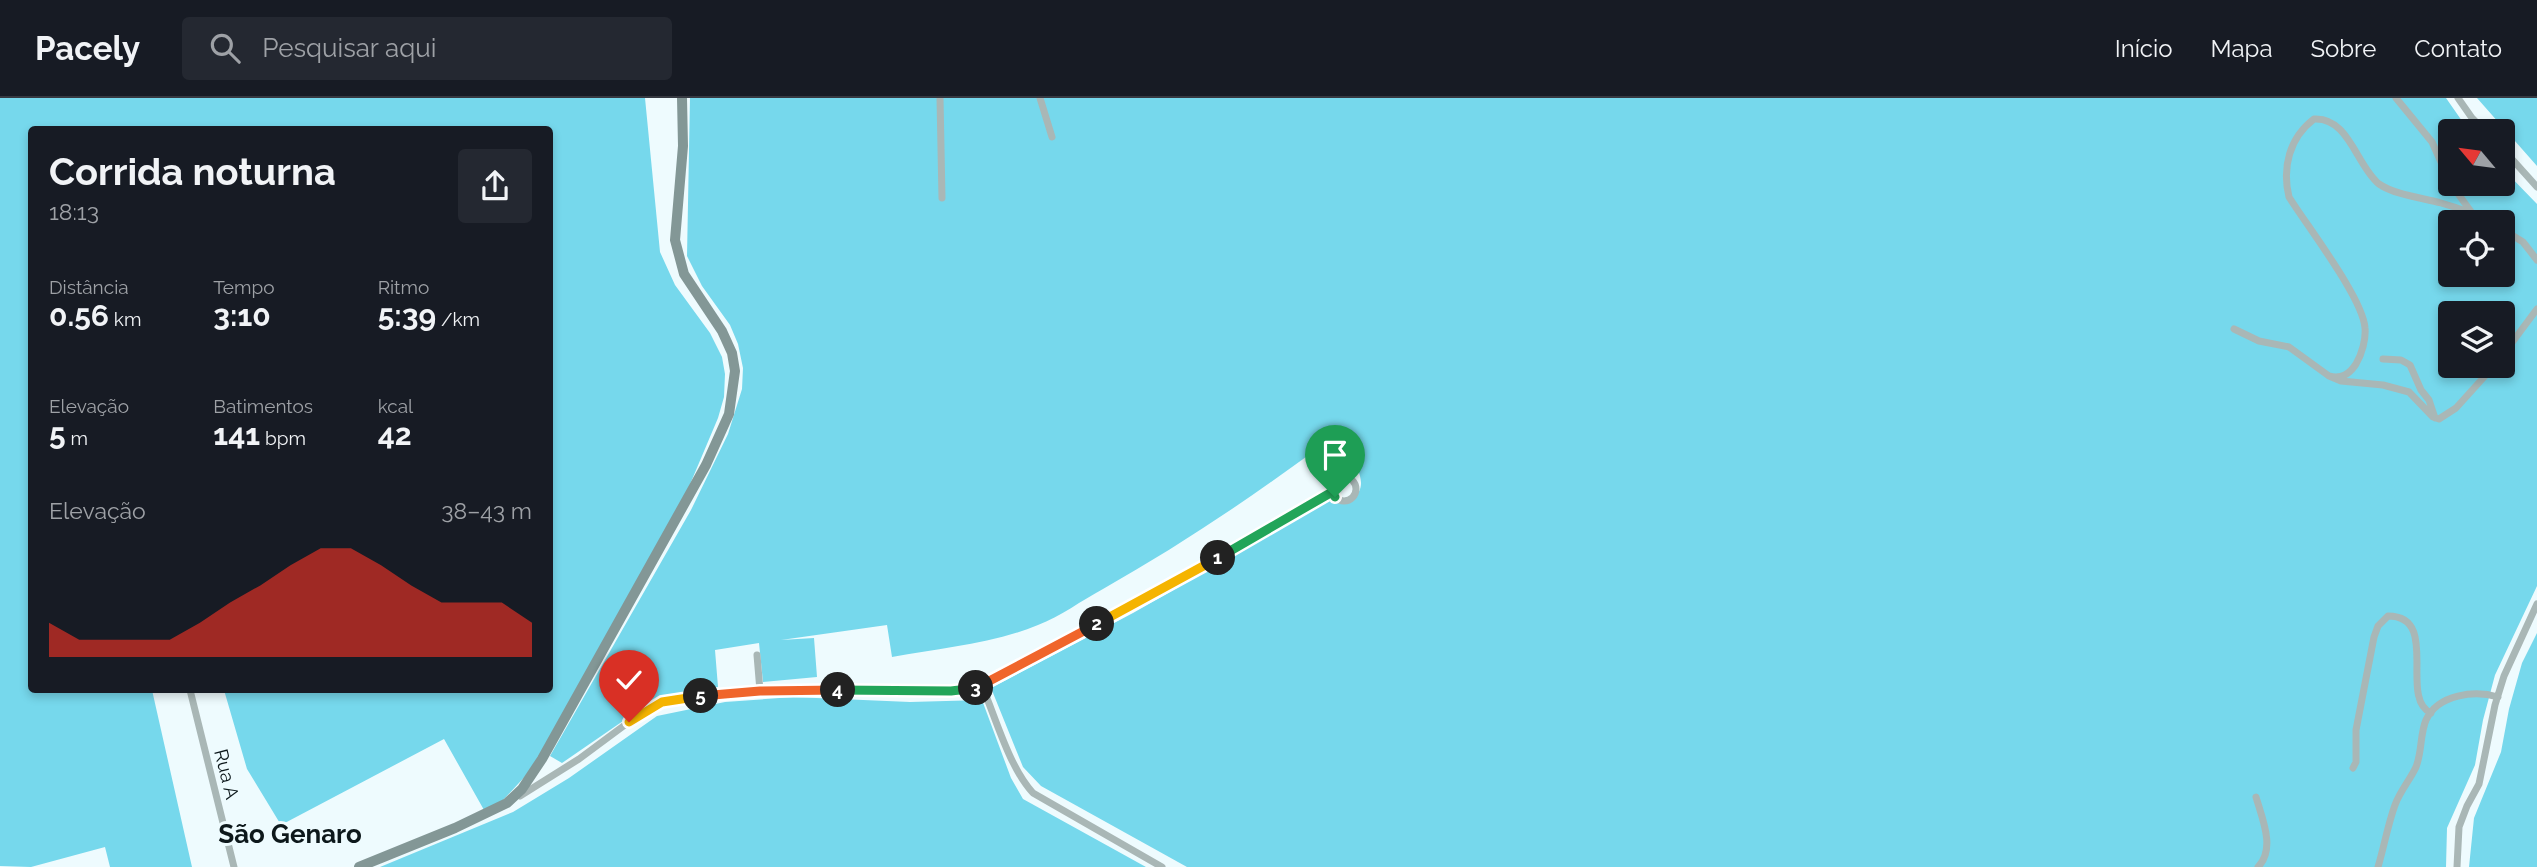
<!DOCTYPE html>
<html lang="pt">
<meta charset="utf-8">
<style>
:root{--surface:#171b24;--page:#242831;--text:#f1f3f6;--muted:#9ea1a6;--line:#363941;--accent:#d93025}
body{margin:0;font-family:Raleway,sans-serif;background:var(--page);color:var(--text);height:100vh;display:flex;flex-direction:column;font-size:26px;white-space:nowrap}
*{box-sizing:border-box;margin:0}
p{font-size:23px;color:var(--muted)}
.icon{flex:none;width:38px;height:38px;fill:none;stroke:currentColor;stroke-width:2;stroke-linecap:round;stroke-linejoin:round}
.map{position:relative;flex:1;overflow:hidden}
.sheet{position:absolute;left:28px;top:28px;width:525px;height:567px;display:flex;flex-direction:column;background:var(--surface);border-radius:7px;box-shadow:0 4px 10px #0003}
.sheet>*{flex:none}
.needle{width:46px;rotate:299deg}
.fabs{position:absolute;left:2438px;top:21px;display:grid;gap:14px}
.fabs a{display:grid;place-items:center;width:77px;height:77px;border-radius:7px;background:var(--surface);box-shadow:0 4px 10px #0003;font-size:35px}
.pin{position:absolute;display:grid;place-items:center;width:60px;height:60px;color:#fff;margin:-72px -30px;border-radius:50% 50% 50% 0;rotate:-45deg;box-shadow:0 0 7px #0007}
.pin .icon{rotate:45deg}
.km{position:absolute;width:35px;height:35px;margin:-18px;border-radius:50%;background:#222;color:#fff;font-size:19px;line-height:35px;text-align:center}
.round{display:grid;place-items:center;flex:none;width:74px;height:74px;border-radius:7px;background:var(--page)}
.overview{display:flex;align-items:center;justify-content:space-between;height:119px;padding:0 21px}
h1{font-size:38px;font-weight:700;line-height:52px}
.figures{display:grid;grid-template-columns:repeat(3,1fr);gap:10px;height:119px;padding:7px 21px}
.figures div{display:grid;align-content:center}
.figures b{font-size:30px;font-weight:700}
.figures small{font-size:19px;font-weight:400}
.figures p{font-size:19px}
.chart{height:196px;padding:14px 21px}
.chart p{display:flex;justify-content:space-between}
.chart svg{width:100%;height:126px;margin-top:7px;fill:var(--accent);opacity:.7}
header{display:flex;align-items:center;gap:42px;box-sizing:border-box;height:98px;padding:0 35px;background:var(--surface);border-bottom:2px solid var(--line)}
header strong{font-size:33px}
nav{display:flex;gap:38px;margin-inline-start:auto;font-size:24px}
.search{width:490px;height:63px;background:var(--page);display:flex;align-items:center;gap:18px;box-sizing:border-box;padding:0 24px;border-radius:7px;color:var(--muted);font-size:26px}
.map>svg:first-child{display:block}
.green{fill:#76d8ec;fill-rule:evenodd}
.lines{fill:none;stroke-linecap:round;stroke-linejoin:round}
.street{stroke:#a9b7b6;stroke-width:7}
.secondary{stroke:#839796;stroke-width:10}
.split-1-casing{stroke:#fff;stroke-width:14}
.split-2-casing{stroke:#fff;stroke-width:14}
.split-3-casing{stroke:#fff;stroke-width:14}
.split-4-casing{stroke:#fff;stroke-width:14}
.split-5-casing{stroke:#fff;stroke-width:14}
.split-6-casing{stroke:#fff;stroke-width:14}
.split-1{stroke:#22a559;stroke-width:9}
.split-2{stroke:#f5b400;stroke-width:9}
.split-3{stroke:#f0652b;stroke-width:9}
.split-4{stroke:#22a559;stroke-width:9}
.split-5{stroke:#f0652b;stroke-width:9}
.split-6{stroke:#f5b400;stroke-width:9}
.labels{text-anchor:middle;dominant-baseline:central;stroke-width:6;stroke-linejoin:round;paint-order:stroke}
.street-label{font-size:19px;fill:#0d181b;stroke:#eefbfe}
.district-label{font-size:26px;font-weight:bold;fill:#0d181b;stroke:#eefbfe}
</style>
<header>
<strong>Pacely</strong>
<div class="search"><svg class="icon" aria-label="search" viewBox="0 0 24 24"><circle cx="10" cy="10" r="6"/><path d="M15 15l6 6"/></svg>Pesquisar aqui</div>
<nav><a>Início</a><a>Mapa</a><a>Sobre</a><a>Contato</a></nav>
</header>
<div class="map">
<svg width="2537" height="769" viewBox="0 0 2537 769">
<rect width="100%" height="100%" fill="#eefbfe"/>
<path class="green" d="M0,0H645L660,154L675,187L710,235L722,259L725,276L724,299L718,320L688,391L531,672L503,702L484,712L444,641L281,727L247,671L224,592H550V32H32V592H152L192,769H110L105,749L31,769L0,768Z
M690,0H2446L2469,33H2450V86H2502L2503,71L2537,106V488L2495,577L2483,622L2475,667L2447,730L2446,769H1187L1041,688L1023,669L991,590L1133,515L1331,402C1338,406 1346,408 1352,402C1376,383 1346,354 1334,338C1260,394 1184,445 1103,491C1082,502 1060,519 1038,527C992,546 940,550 892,559L887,527L781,542L814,540L817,579L763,584L759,545L715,552L718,589L655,601L562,665L550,658L691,412L728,336L742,291L743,270L738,246L730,227L702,188L687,158ZM2450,124H2502V177H2450ZM2450,215H2502V268H2450Z
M2477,0H2537V68Z
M2537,535V769H2469L2474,720L2501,654L2509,611L2522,565Z
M793,599L910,604L982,602L1011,680L1023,701L1146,769H380L513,714L569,680L657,618L725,604Z"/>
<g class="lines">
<path class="street" d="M940,0L942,100
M1040,0L1052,39
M2396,0L2432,44L2450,84
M2458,0L2472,20L2485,33
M2502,50L2537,89
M2451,86L2472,115
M2502,131L2523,144L2537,162
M2234,231L2259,243L2289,249L2329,278L2341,283L2383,287L2409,294L2433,319L2439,321L2456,310L2494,268
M2502,258L2537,211
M2383,261L2401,262L2410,267L2421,292L2429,302L2435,320
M2329,278C2341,281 2349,277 2356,266C2362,256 2366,241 2365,230C2363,200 2307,128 2289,99C2282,70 2289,40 2314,21C2349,19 2356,67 2379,86C2395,97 2423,100 2441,105C2459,110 2475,116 2492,124
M1332 391a12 12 0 1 1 24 0a12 12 0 1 1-24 0Z
M757,557L760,593
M982,588C996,620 1009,669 1033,695L1162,769
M190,592L234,769
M2353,670L2356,664V632L2374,539L2378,528L2388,518C2441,518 2398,600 2431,615
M520,698L579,661L641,615L662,604L760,593H951L971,591L992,583L1254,440L1332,394
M2256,699C2262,720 2276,751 2258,769
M2378,769C2384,749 2388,726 2395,707C2400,693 2410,682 2416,669C2422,654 2420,636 2426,622C2438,596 2475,592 2498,599
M2457,769L2459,729L2467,708L2479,686L2495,607L2504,578L2537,506"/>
<path class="secondary" d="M359,769L455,730L507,705L522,691L542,661L706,367L729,316L735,273L732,255L722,233L684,176L675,142L683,48L682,0"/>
</g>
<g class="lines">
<g class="split-1-casing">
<path id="split-1" d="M1218,460L1332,394L1335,399"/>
</g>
<g class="split-2-casing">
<path id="split-2" d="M1097,526L1218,460"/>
</g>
<g class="split-3-casing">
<path id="split-3" d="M976,590L1097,526"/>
</g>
<g class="split-4-casing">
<path id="split-4" d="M838,592L951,593L976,590"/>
</g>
<g class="split-5-casing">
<path id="split-5" d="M701,598L760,593L838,592"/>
</g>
<g class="split-6-casing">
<path id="split-6" d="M629,624L662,604L701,598"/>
</g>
<use href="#split-1" class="split-1"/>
<use href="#split-2" class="split-2"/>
<use href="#split-3" class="split-3"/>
<use href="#split-4" class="split-4"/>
<use href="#split-5" class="split-5"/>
<use href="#split-6" class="split-6"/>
</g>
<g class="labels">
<g class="street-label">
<text transform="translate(227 676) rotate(76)">Rua A</text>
</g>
<g class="district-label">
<text x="290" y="736">São Genaro</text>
</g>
</g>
</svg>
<div class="fabs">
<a><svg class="needle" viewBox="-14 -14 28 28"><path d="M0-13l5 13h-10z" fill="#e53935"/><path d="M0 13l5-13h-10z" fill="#9ea1a6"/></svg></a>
<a><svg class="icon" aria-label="locate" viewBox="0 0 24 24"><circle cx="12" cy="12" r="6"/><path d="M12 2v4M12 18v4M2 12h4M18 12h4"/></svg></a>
<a><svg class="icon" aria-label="layers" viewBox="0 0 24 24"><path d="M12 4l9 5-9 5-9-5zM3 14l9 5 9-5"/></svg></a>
</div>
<div class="pin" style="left:1335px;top:399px;background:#1e9e55"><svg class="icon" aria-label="arrive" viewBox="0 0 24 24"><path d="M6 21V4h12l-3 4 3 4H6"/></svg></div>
<div class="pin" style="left:629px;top:624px;background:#d93025"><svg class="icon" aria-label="check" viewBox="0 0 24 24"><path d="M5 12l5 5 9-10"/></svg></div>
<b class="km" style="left:1218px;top:460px">1</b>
<b class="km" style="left:1097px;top:526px">2</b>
<b class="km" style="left:976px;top:590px">3</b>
<b class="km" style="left:838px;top:592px">4</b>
<b class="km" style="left:701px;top:598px">5</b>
<section class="sheet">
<div class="overview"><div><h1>Corrida noturna</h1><p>18:13</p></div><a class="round"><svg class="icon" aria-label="share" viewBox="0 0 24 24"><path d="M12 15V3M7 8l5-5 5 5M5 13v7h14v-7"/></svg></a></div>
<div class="figures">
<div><p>Distância</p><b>0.56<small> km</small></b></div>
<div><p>Tempo</p><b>3:10</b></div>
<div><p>Ritmo</p><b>5:39<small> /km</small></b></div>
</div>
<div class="figures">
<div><p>Elevação</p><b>5<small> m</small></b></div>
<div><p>Batimentos</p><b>141<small> bpm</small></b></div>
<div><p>kcal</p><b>42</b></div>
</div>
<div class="chart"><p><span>Elevação</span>38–43 m</p>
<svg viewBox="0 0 160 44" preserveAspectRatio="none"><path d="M0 44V32L10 38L20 38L30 38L40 38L50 32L60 25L70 19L80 12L90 6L100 6L110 12L120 19L130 25L140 25L150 25L160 32V44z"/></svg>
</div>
</section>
</div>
